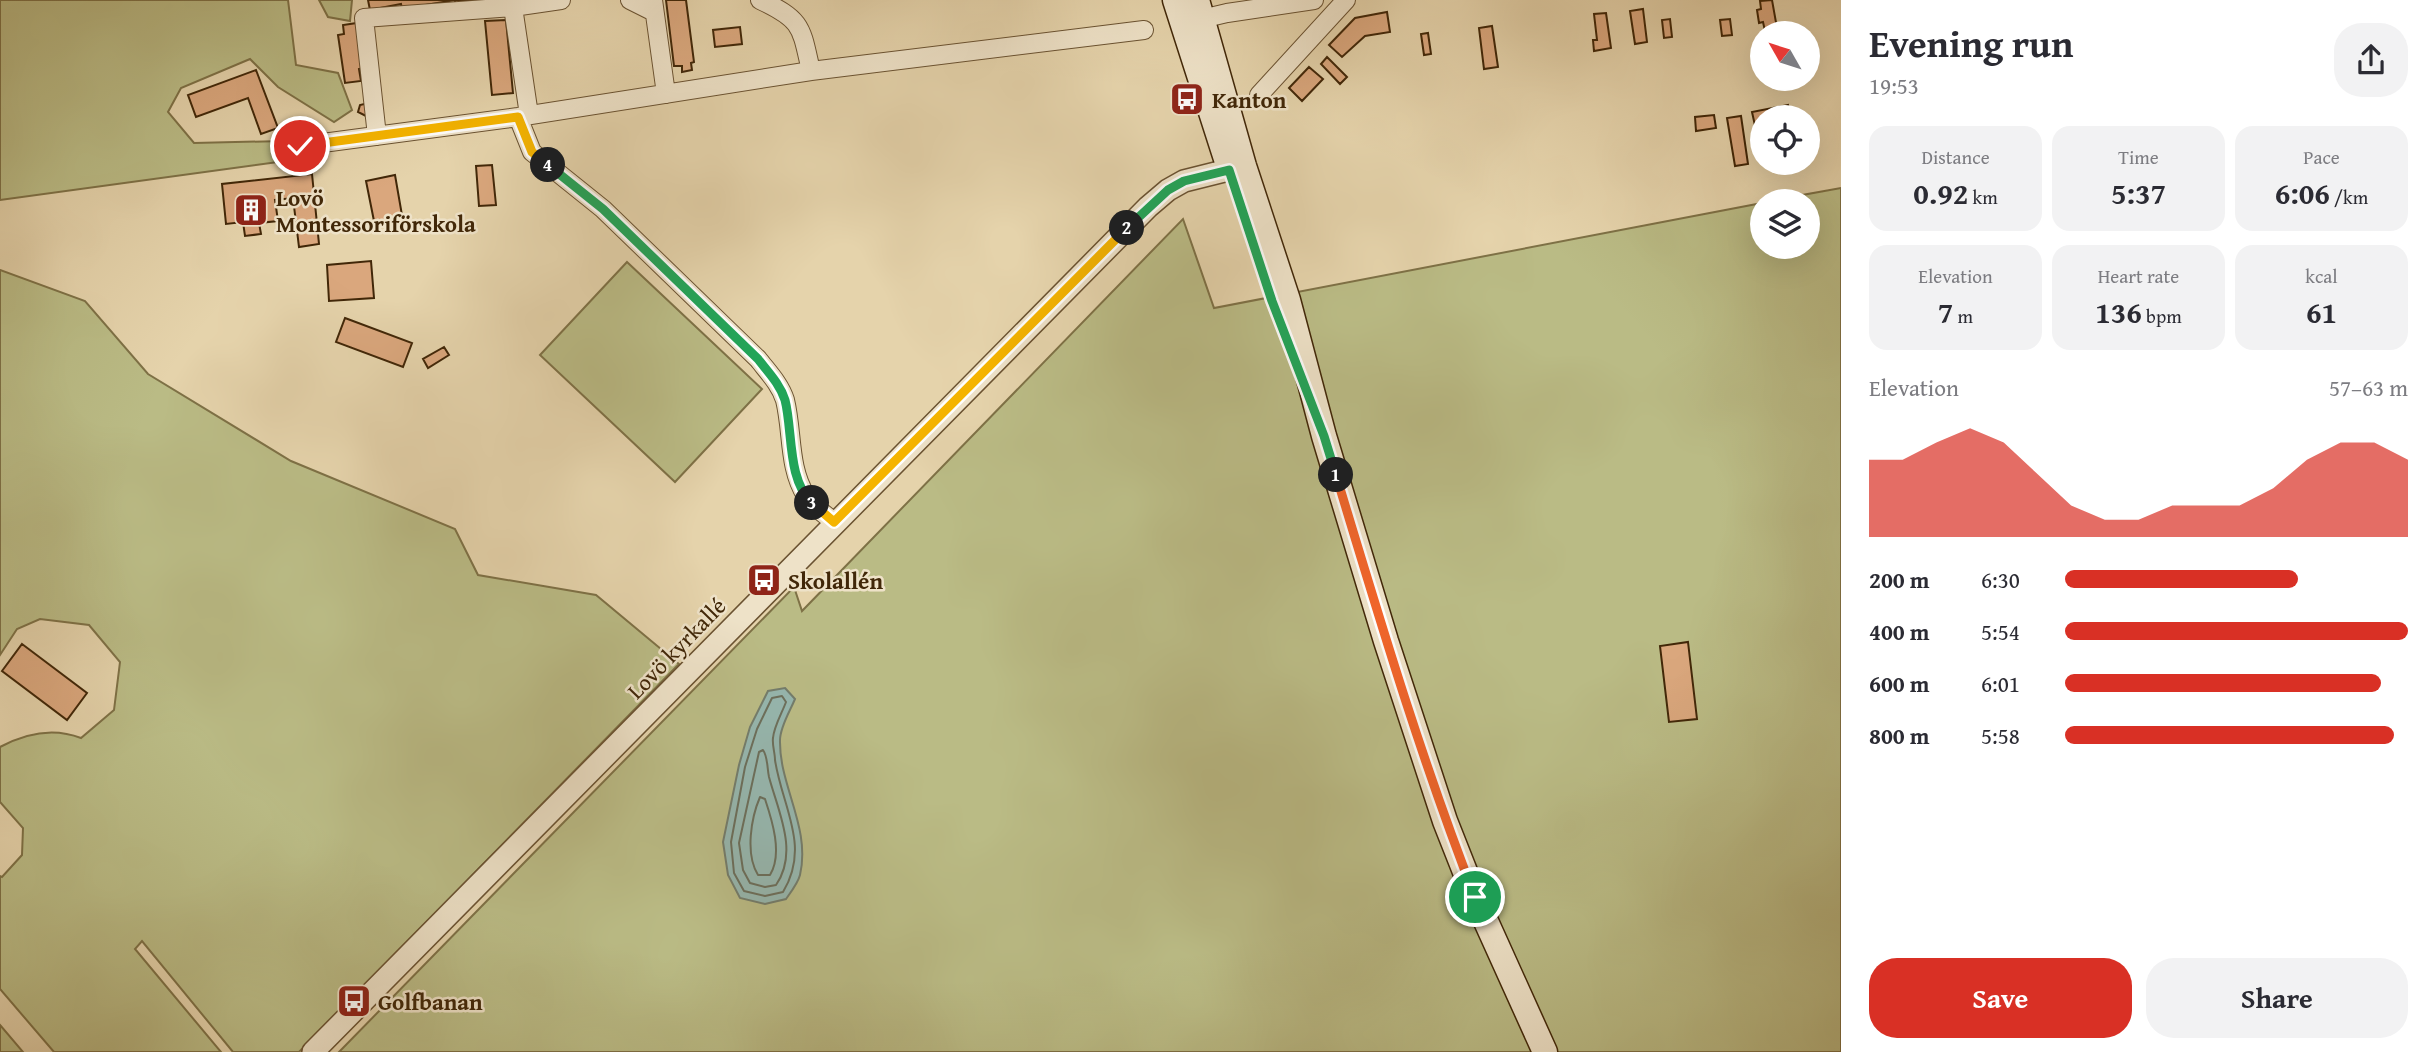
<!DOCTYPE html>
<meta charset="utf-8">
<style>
:root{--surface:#fff;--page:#f2f2f3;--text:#2b2b33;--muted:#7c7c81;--accent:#d93025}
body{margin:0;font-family:"Gentium Book Plus",serif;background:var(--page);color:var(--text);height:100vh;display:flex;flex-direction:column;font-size:26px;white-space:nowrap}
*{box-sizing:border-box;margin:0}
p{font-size:23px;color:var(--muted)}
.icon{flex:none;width:38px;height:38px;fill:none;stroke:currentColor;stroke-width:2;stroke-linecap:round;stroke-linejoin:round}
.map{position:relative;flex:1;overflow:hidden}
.panel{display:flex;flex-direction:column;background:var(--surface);width:595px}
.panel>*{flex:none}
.needle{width:46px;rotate:309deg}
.fabs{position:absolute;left:1750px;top:21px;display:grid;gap:14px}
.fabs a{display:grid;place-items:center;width:70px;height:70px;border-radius:50%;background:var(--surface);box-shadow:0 7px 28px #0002;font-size:35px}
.pin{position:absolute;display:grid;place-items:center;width:60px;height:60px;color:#fff;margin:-30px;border:4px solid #fff;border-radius:50%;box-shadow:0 2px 7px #0007}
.km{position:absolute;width:35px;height:35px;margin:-18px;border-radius:50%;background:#222;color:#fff;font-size:19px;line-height:35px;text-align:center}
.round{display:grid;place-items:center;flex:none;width:74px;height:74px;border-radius:28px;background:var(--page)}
.summary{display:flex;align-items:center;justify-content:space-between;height:119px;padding:0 28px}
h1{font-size:38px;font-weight:800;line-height:52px}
.metrics{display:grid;grid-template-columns:repeat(3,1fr);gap:10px;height:119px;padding:7px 28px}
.metrics div{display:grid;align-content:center;border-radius:18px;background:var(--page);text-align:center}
.metrics b{font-size:30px;font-weight:800}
.metrics small{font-size:19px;font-weight:400}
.metrics p{font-size:19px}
.chart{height:196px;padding:14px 28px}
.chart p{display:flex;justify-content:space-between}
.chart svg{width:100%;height:126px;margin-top:7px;fill:var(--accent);opacity:.7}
.action{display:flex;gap:14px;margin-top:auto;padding:14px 28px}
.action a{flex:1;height:80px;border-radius:28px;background:var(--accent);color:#fff;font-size:28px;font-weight:800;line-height:80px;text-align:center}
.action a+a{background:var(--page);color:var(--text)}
ul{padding:0 28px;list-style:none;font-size:23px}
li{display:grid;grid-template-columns:112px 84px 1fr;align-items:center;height:52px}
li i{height:18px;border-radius:9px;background:var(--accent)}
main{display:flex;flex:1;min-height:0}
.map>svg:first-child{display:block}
.green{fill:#babb85;stroke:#7e7146;stroke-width:2}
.water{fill:#96b7af;stroke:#747d6c;stroke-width:2}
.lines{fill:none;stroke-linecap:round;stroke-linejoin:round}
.shore{stroke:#6c6f5c;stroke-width:2}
.building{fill:#daa77d;stroke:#412708;stroke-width:2}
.minor-casing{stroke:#6a5231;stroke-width:20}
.tertiary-casing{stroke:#6a5231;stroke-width:24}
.secondary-casing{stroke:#412708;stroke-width:27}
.minor{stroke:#eee2c8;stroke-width:18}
.tertiary{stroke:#eee2c8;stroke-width:21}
.secondary{stroke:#eee2c8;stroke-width:24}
.split-1-casing{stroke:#fff;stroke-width:14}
.split-2-casing{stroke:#fff;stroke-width:14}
.split-3-casing{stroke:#fff;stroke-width:14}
.split-4-casing{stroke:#fff;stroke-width:14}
.split-5-casing{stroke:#fff;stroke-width:14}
.split-1{stroke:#f0652b;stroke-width:9}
.split-2{stroke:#22a559;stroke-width:9}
.split-3{stroke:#f5b400;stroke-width:9}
.split-4{stroke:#22a559;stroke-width:9}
.split-5{stroke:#f5b400;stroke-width:9}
.labels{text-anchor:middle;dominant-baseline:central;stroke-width:5;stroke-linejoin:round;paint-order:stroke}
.poi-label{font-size:23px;font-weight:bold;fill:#412708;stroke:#eee2c8;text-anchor:start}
.street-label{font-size:23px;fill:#412708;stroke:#eee2c8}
</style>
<main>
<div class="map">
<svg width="1841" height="1052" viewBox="0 0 1841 1052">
<rect width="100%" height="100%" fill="#e5d3ab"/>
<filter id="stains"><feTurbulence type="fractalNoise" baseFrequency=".00286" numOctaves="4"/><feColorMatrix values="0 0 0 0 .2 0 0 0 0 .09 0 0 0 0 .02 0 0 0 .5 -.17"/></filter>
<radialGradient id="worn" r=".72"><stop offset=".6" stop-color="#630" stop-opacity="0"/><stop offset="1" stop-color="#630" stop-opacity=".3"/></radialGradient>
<path class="green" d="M0,0H288L296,65L338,73L352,110L334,122L278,87L250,59L181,88L168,112L194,143L283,141L300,159L0,200Z
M319,0H352L350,21L328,17Z
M1841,188V1052H339L794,587L802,611L1183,219L1214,308L1762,203V247H1808V201H1769Z
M627,262L762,389L675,482L540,355Z
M0,270L85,301L148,374L291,461L455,529L478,575L596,595L679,664L299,1052H233L142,941L135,949L221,1052H54L0,989V876L2,877L22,855L23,828L0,802V747C26,733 53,727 81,738L114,710L120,662L89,625L40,619L17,629L0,655Z
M0,1025L23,1052H0Z"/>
<path class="water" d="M785,688L795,699C790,711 780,727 780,740C779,786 811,827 800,875C798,883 791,892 786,899L765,904L740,898L728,875L723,842L739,765L750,727L768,691Z"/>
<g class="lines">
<path class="shore" d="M782,696L786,702C782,713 774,726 773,738C772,745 775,753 775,760C782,807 811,846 783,892L765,896L744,891L734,873L731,842L745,767L757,729L772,698Z
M763,750C768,757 767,768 769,777C778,811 799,852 776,885L765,887L750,883L743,870L739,843L759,752Z
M760,797L765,799C772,820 783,854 770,875H758C745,854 751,818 760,797Z"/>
</g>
<path class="building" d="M368,0H473L474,2L455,5V0L402,9L401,4L370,10Z
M666,0H686L694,62L691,63L692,70L682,72V66H674Z
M1772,0L1777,28L1765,31L1763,22L1759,23L1757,10L1761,9L1760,1Z
M1643,9L1647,42L1635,44L1630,11Z
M1387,12L1390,32L1365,36L1342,57L1329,45L1355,18Z
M1606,13L1611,48L1594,51L1593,40H1597L1594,14Z
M1670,19L1672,37L1664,38L1662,20Z
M1730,19L1732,35L1722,36L1720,20Z
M506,20L513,93L492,95L485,21Z
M357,23L364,68L359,69L361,81L345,83L338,35L344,34L343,25Z
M1492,26L1498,67L1484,69L1479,28Z
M740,27L742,44L715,47L713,30Z
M1428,33L1431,54L1424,55L1421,34Z
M1327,57L1347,77L1340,84L1321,64Z
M1309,67L1323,79L1302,101L1289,88Z
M256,70L278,128L261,134L248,98L196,117L188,95Z
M364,104L368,108L366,116L358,112L360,105Z
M1788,105L1790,117H1762V129L1756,130L1752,112Z
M1714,115L1716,128L1696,131L1695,117Z
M1741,116L1748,164L1735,166L1727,118Z
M492,165L496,205L479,206L476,166Z
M312,174L319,244L299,247L293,198L275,200L278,221L259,223L261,234L245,236L243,222L226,224L222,184Z
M395,175L403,221L375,226L366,181Z
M371,261L374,298L329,301L327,265Z
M345,318L412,343L403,367L336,342Z
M444,347L449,355L428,368L423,359Z
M1688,642L1697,719L1669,722L1660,646Z
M22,644L87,693L67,720L2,671Z"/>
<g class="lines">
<g class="minor-casing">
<path id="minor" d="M630,0L654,12
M653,0L666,94
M760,0C803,20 801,27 811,71
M513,7L529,115
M1193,21L1227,13L1314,0
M1259,95L1346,0
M518,117L532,152L603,209L758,359C768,372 780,384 785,400C793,433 788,467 806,496C812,506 826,515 834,522
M377,136L364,18L513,7L561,0
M300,146L518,117L811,71L1144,30"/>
</g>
<g class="tertiary-casing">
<path id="tertiary" d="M313,1052L1148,207L1168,190L1184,181L1244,166"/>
</g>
<g class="secondary-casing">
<path id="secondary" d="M1175,0L1228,165
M1197,0L1244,166L1288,300L1324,436L1386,641L1445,821L1475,897L1545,1052"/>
</g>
<use href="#minor" class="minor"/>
<use href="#tertiary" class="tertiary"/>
<use href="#secondary" class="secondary"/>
</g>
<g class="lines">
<g class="split-1-casing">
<path id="split-1" d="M1336,475C1379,617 1421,759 1475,897"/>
</g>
<g class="split-2-casing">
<path id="split-2" d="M1127,228L1168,190L1184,181L1229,170L1272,301L1324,436L1336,475"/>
</g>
<g class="split-3-casing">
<path id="split-3" d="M812,503L834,522L1127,228"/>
</g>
<g class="split-4-casing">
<path id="split-4" d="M548,165L603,209L758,359C768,372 780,384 785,400C793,431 787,480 812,503"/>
</g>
<g class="split-5-casing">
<path id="split-5" d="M300,146L518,117L532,152L548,165"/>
</g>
<use href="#split-1" class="split-1"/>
<use href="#split-2" class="split-2"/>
<use href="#split-3" class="split-3"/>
<use href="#split-4" class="split-4"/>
<use href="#split-5" class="split-5"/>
</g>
<defs>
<g id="bus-square" transform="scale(1.75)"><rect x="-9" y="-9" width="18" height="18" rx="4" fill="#8f2418" stroke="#eee2c8"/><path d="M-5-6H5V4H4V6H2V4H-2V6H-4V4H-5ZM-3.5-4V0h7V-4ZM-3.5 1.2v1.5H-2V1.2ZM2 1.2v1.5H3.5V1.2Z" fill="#fff"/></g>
<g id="building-square" transform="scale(1.75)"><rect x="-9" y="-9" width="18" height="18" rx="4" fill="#8f2418" stroke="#eee2c8"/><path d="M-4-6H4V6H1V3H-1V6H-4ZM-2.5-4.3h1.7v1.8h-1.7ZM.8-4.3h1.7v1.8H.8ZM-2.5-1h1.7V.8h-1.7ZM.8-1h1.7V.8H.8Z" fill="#fff"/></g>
</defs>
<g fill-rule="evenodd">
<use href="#bus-square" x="1187" y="99"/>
<use href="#building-square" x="251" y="210"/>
<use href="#bus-square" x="764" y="580"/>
<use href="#bus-square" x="354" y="1001"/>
</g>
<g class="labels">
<g class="poi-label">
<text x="1212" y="99">Kanton</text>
<text x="276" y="197">Lovö<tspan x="276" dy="26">Montessoriförskola</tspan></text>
<text x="788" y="580">Skolallén</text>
<text x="378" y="1001">Golfbanan</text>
</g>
<g class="street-label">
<text transform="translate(676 648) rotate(-46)">Lovö kyrkallé</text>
</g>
</g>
<rect width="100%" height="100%" filter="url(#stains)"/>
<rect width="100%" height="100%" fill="url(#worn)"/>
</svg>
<div class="fabs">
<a><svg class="needle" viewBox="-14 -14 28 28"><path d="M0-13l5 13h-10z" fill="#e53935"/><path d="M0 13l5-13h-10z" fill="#7c7c81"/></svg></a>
<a><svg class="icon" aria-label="locate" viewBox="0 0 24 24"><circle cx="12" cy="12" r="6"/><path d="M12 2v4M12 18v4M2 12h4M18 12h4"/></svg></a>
<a><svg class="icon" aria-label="layers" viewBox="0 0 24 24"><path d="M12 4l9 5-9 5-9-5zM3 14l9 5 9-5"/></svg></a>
</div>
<div class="pin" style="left:1475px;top:897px;background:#1e9e55"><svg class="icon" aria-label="arrive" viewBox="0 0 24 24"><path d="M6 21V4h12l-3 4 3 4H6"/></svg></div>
<div class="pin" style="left:300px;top:146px;background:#d93025"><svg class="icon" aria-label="check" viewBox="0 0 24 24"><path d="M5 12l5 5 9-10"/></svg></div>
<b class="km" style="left:1336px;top:475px">1</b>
<b class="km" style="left:1127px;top:228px">2</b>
<b class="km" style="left:812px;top:503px">3</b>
<b class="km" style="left:548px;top:165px">4</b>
</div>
<section class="panel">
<div class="summary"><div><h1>Evening run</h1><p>19:53</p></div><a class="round"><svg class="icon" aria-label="share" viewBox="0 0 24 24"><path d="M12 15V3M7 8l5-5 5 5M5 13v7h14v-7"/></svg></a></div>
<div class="metrics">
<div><p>Distance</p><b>0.92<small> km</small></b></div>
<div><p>Time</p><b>5:37</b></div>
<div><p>Pace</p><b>6:06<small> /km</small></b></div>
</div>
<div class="metrics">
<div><p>Elevation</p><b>7<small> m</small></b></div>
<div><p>Heart rate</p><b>136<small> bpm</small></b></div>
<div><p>kcal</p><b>61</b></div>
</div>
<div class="chart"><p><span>Elevation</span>57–63 m</p>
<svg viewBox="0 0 160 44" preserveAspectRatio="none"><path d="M0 44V17L10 17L20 11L30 6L40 11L50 22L60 33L70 38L80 38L90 33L100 33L110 33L120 27L130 17L140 11L150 11L160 17V44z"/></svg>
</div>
<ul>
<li><b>200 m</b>6:30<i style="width:68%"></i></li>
<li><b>400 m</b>5:54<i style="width:100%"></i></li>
<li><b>600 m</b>6:01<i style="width:92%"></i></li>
<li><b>800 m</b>5:58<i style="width:96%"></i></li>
</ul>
<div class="action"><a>Save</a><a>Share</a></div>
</section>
</main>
